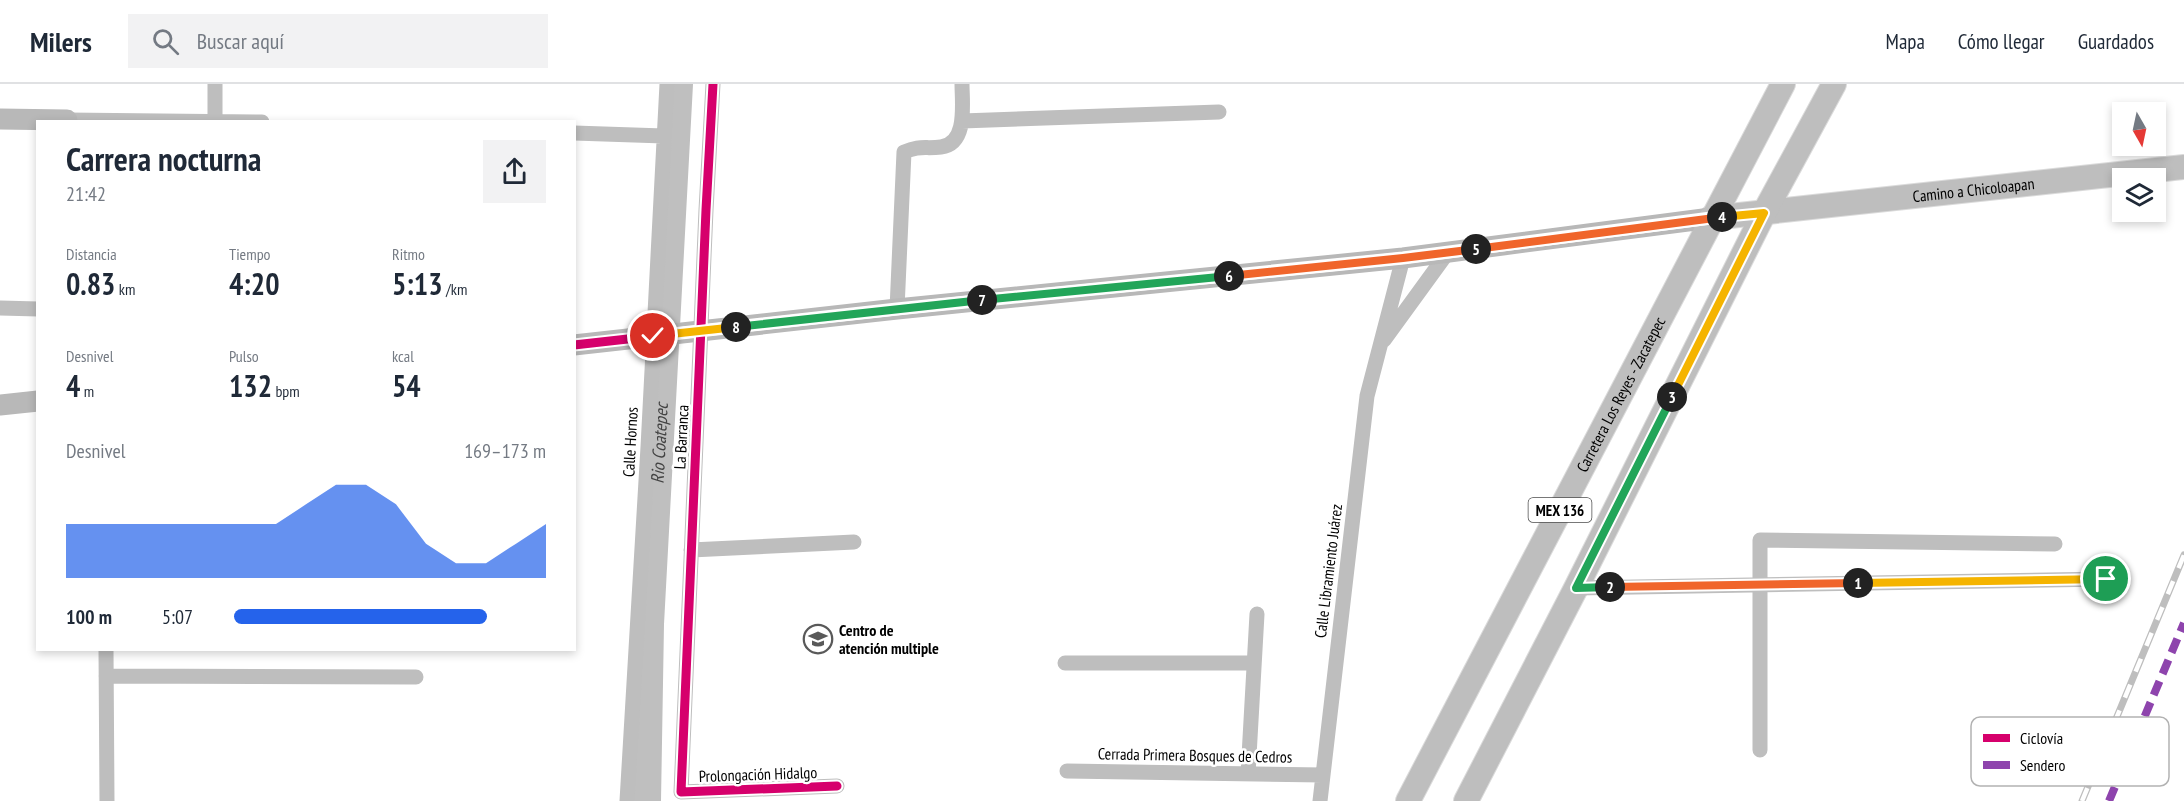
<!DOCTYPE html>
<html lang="es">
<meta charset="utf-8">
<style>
:root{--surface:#fff;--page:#f2f2f3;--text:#1f2937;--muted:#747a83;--line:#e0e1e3;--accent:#2563eb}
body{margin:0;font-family:"PT Sans Narrow",sans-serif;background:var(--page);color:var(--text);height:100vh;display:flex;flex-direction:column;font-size:22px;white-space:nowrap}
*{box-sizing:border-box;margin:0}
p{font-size:20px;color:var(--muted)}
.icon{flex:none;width:33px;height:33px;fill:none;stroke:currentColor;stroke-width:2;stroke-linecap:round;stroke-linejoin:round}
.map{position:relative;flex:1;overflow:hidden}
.details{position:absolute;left:36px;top:36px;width:540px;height:531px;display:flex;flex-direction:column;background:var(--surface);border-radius:0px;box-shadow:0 3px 9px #0003}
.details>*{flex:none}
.needle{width:39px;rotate:171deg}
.controls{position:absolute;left:2112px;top:18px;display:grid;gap:12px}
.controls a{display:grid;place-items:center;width:54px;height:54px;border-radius:0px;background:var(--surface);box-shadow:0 3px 9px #0003;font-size:30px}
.pin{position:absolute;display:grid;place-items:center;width:51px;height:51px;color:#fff;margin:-26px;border:3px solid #fff;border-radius:50%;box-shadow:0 2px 6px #0007}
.km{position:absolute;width:30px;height:30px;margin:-15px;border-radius:50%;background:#222;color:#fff;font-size:16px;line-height:30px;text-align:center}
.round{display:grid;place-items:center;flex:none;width:63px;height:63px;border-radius:0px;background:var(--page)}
.overview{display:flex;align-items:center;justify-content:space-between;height:102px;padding:0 30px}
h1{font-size:33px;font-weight:700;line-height:45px}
.stats{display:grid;grid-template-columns:repeat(3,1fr);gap:9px;height:102px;padding:6px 30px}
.stats div{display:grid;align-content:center}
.stats b{font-size:30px;font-weight:700}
.stats small{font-size:16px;font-weight:400}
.stats p{font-size:16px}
.chart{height:168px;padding:12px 30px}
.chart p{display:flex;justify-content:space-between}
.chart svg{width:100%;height:108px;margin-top:6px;fill:var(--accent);opacity:.7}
ul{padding:0 30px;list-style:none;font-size:20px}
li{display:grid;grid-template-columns:96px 72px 1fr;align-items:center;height:45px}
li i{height:15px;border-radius:8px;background:var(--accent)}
header{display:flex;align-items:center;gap:36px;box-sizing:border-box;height:84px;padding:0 30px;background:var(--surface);border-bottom:2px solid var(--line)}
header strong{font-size:28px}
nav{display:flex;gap:33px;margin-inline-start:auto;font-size:21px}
.search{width:420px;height:54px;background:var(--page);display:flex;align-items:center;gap:15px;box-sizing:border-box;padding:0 21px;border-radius:0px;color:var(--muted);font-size:22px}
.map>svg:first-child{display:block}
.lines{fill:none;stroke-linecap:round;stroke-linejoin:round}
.river{stroke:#bfbfbf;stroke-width:30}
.primary-casing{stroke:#dbdbdb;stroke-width:26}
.street{stroke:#bebebe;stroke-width:15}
.secondary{stroke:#b8b8b8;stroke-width:21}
.primary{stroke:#bebebe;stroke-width:24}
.rail-casing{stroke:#bebebe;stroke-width:7}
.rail{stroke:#fff;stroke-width:4.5;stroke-dasharray:14;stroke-linecap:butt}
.quiet{stroke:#8e44ad;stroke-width:8;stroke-dasharray:15 8;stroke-linecap:butt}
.cycleway-casing{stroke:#fff;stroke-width:13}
.cycleway{stroke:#d6006c;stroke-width:9}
.split-1-casing{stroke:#fff;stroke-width:12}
.split-2-casing{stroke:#fff;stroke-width:12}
.split-3-casing{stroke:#fff;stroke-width:12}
.split-4-casing{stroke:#fff;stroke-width:12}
.split-5-casing{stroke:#fff;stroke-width:12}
.split-6-casing{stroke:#fff;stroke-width:12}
.split-7-casing{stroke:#fff;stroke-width:12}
.split-8-casing{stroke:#fff;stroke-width:12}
.split-9-casing{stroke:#fff;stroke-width:12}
.split-1{stroke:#f5b400;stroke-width:8}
.split-2{stroke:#f0652b;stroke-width:8}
.split-3{stroke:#22a559;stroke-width:8}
.split-4{stroke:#f5b400;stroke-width:8}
.split-5{stroke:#f0652b;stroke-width:8}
.split-6{stroke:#f0652b;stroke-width:8}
.split-7{stroke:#22a559;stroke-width:8}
.split-8{stroke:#22a559;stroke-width:8}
.split-9{stroke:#f5b400;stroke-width:8}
.labels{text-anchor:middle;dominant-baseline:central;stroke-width:5;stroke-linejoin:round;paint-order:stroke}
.shield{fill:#fff;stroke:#4c4c4c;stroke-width:1.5}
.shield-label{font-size:15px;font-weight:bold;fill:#000}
.street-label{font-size:16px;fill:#000;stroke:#fff}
.poi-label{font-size:16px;font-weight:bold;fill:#000;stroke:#fff;text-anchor:start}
.water-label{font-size:18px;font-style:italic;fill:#444;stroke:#fff}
.key{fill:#fff;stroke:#b2b2b2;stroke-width:1.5}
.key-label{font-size:16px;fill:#000}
</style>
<header>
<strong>Milers</strong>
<div class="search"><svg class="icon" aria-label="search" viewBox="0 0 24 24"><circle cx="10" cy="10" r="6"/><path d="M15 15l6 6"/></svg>Buscar aquí</div>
<nav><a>Mapa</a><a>Cómo llegar</a><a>Guardados</a></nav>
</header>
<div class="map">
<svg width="2184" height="717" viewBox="0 0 2184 717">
<rect width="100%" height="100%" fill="#fff"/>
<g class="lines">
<path class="river" id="s1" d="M646,717L649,540L678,0"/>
<g class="primary-casing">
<g id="primary">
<path id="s2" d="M1711,134L2184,83"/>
<path id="s3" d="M1408,717L1783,0"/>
<path d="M1466,717L1576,504L1764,129L1834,0"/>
</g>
</g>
<path class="street" d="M713,0L706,126L681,708L837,702
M67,36L262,38
M215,36V0
M962,37L1219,28
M574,49L664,52
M0,224L38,225
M897,225L904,68C920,61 925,65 941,63C968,60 962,19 962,0
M1384,256L1448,168
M691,466L854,458
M1576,504L2106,495
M106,566L107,717
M1065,579H1254
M106,592L416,593
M1760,666V456L2055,460
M1067,687L1323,691
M1248,690L1257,530
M627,717L648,363L667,0
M1320,717L1367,312L1403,174"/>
<path class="secondary" d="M0,35L67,36V38
M574,261L897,225L1403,174L1711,134
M0,321L38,317"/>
<use href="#primary" class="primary"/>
<g class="rail-casing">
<path id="rail" d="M2082,717L2184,471"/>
</g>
<use href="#rail" class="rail"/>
<path class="quiet" d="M2109,717L2184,539"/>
<g class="cycleway-casing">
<path id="cycleway" d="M713,0L706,126L681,708L837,702
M574,261L897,225L1403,174L1711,134"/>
</g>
<use href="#cycleway" class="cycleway"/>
</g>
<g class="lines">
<g class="split-1-casing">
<path id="split-1" d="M1858,499L2106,495"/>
</g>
<g class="split-2-casing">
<path id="split-2" d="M1610,503L1858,499"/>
</g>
<g class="split-3-casing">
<path id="split-3" d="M1610,503L1576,504L1672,313"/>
</g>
<g class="split-4-casing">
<path id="split-4" d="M1672,313L1764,129L1722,133"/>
</g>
<g class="split-5-casing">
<path id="split-5" d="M1476,165L1722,133"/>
</g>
<g class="split-6-casing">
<path id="split-6" d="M1229,192L1403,174L1476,165"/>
</g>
<g class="split-7-casing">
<path id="split-7" d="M982,216L1229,192"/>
</g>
<g class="split-8-casing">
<path id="split-8" d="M736,243L982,216"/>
</g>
<g class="split-9-casing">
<path id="split-9" d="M653,252L736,243"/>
</g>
<use href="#split-1" class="split-1"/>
<use href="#split-2" class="split-2"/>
<use href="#split-3" class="split-3"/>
<use href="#split-4" class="split-4"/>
<use href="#split-5" class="split-5"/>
<use href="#split-6" class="split-6"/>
<use href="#split-7" class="split-7"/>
<use href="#split-8" class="split-8"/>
<use href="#split-9" class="split-9"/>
</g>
<defs>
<g id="school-ring" transform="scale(1.5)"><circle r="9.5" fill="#fff" stroke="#595959" stroke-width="1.5"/><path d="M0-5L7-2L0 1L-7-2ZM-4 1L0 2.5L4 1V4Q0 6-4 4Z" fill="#595959"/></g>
</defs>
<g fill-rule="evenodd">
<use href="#school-ring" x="818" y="555"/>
</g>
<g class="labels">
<rect class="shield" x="1528.5" y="414" width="63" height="24" rx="4.5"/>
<g class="shield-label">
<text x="1560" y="426">MEX 136</text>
</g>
<g class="street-label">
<text stroke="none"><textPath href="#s2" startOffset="264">Camino a Chicoloapan</textPath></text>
<text stroke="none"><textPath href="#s3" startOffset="459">Carretera Los Reyes - Zacatepec</textPath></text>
<text transform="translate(681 353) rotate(-87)">La Barranca</text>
<text transform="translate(630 358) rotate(-87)">Calle Hornos</text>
<text transform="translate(1328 487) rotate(-83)">Calle Libramiento Juárez</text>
<text transform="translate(1195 671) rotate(1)">Cerrada Primera Bosques de Cedros</text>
<text transform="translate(758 690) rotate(-2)">Prolongación Hidalgo</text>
</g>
<g class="poi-label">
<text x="839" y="546">Centro de<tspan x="839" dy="18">atención multiple</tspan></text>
</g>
<g class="water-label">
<text stroke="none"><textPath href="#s1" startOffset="358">Rio Coatepec</textPath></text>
</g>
</g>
<rect x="1971" y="633" width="198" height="69" rx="9" class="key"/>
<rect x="1983" y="650" width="27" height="8" fill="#d6006c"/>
<rect x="1983" y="677" width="27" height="8" fill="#8e44ad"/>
<g class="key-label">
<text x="2020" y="660">Ciclovía</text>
<text x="2020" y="687">Sendero</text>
</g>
</svg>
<div class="controls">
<a><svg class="needle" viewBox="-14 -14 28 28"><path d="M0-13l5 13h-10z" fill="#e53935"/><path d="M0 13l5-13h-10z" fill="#747a83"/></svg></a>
<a><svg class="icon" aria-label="layers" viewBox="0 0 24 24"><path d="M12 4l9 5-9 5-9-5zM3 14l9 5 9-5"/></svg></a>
</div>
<div class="pin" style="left:2106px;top:495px;background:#1e9e55"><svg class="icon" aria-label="arrive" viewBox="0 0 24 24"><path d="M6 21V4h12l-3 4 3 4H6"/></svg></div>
<div class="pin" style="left:653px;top:252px;background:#d93025"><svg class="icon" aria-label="check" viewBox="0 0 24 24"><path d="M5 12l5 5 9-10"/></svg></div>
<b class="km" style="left:1858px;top:499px">1</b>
<b class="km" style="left:1610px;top:503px">2</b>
<b class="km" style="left:1672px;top:313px">3</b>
<b class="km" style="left:1722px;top:133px">4</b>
<b class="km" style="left:1476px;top:165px">5</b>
<b class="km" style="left:1229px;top:192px">6</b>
<b class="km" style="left:982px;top:216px">7</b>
<b class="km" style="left:736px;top:243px">8</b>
<section class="details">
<div class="overview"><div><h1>Carrera nocturna</h1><p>21:42</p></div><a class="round"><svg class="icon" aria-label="share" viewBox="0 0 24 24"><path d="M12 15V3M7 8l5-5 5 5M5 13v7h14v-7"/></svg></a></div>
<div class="stats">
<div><p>Distancia</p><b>0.83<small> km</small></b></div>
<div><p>Tiempo</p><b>4:20</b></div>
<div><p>Ritmo</p><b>5:13<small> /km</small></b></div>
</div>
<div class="stats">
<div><p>Desnivel</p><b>4<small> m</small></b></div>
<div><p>Pulso</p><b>132<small> bpm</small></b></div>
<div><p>kcal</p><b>54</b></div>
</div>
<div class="chart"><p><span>Desnivel</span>169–173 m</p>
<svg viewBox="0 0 160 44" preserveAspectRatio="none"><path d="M0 44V22L10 22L20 22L30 22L40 22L50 22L60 22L70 22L80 14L90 6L100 6L110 14L120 30L130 38L140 38L150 30L160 22V44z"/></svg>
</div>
<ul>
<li><b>100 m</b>5:07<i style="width:81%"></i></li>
</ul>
</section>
</div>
